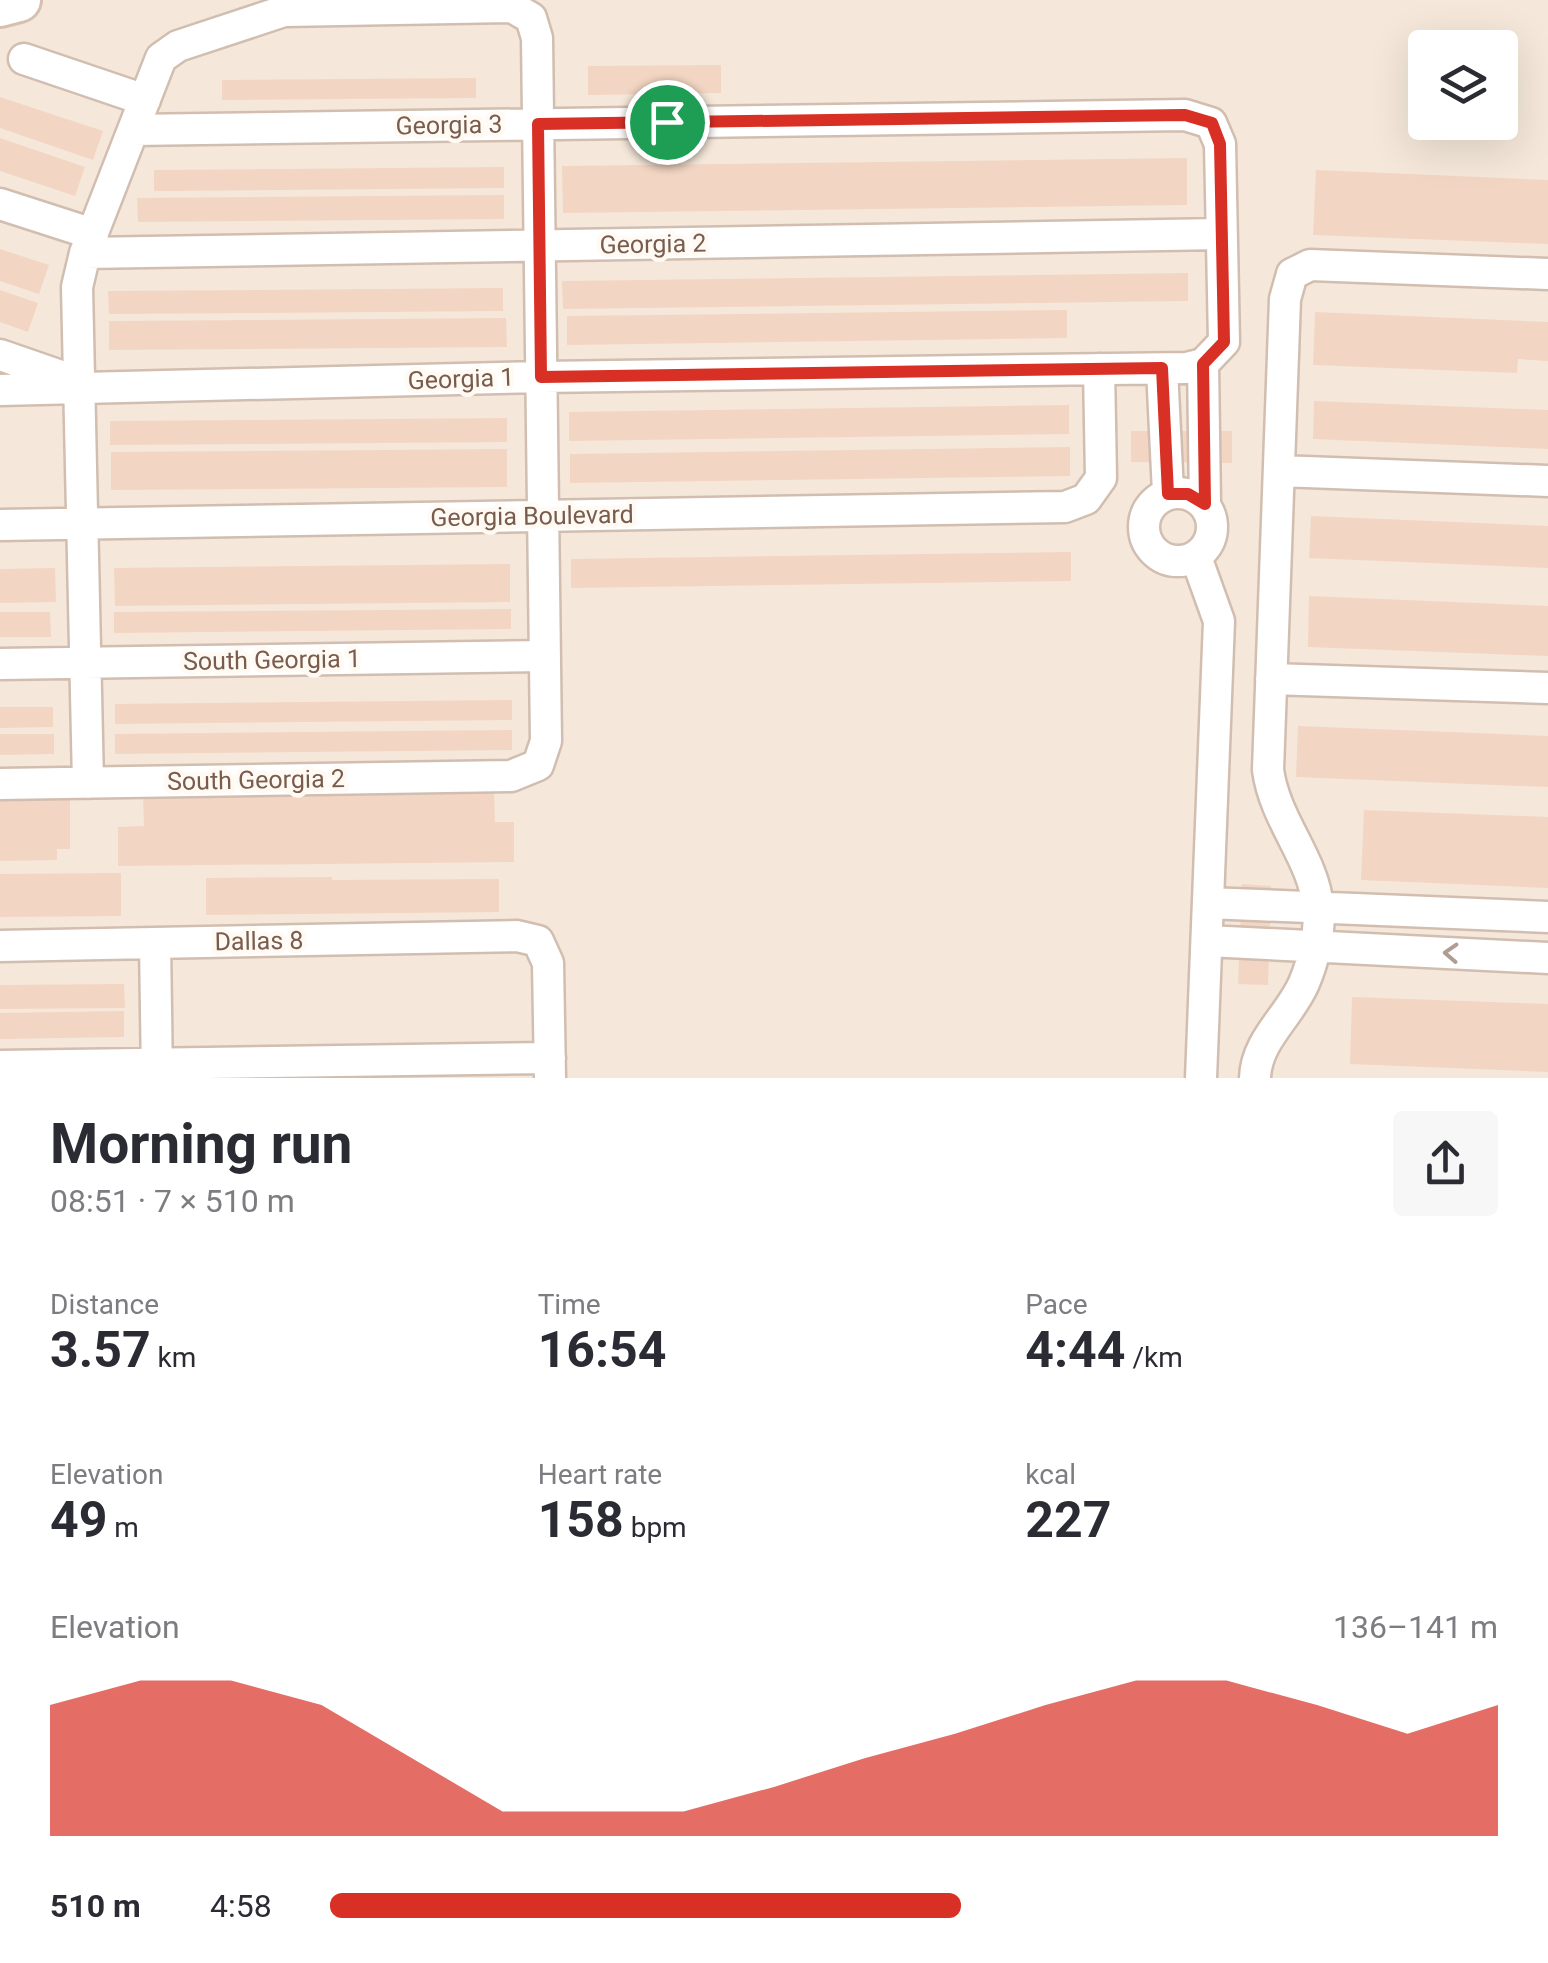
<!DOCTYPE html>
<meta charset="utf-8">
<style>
:root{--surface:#fff;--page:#f7f7f7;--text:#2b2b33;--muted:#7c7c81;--accent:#d93025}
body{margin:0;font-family:Roboto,sans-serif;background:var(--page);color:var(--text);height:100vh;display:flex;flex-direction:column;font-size:38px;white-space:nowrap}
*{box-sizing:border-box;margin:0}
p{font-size:32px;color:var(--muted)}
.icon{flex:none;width:55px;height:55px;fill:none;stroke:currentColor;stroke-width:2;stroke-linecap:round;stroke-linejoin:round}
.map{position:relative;height:1078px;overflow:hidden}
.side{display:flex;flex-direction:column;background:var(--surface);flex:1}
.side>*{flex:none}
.buttons{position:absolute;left:1408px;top:30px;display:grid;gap:20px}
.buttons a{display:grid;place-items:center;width:110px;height:110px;border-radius:10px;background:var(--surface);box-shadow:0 10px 40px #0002;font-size:50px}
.pin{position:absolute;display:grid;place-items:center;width:85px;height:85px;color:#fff;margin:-42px;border:5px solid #fff;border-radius:50%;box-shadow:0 2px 10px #0007}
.round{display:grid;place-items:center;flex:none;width:105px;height:105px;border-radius:10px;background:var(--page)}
.headline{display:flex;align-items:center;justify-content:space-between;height:170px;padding:0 50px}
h1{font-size:55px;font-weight:700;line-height:75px}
.metrics{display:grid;grid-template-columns:repeat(3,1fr);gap:15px;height:170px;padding:10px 50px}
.metrics div{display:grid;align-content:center}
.metrics b{font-size:50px;font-weight:700}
.metrics small{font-size:28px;font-weight:400}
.metrics p{font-size:28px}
.chart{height:280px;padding:20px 50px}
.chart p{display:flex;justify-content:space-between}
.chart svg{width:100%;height:180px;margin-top:10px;fill:var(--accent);opacity:.7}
ul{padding:0 50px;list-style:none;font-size:32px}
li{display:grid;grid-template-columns:160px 120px 1fr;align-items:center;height:75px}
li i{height:25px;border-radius:12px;background:var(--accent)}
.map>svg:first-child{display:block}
.residential{fill:#f5e8da;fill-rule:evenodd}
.building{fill:#f3d5c3}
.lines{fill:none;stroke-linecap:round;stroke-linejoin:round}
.street-casing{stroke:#d1beb0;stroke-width:35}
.secondary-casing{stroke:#d6c0b0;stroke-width:48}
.street{stroke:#fff;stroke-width:30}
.secondary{stroke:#fff;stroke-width:42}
.oneway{stroke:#af9d94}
.route-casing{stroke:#fff;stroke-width:20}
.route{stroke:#d93025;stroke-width:12}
.labels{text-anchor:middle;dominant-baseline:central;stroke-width:9;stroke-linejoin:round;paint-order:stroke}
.street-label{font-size:25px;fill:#7a5c4d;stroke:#fffaf3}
</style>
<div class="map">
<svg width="1548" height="1078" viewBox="0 0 1548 1078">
<rect width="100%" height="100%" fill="#fdf6ec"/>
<path class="residential" d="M0,0H1548V1078H0ZM1425,48H1500V122H1425Z"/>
<path class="building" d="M721,65V93L588,95V66Z
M476,78V98L222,100V80Z
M0,97L103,131L93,160L0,128Z
M0,138L85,167L75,196L0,171Z
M1187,158V205L563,213L562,166Z
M504,167V188L154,191V170Z
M1316,170L1548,180V244L1313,235Z
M504,195V219L138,222L137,198Z
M0,249L49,265L39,294L0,281Z
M1188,273V301L563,309L562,281Z
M503,288V311L109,314L108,291Z
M0,290L38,303L28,332L0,322Z
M1067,310V338L567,345V316Z
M1315,312L1548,322V361L1518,359L1517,373L1313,365Z
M506,318L507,347L109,350V321Z
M1314,401L1548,410V449L1313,439Z
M1069,405V434L569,441V412Z
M507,418V442L110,445V421Z
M1131,431H1232V463L1131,462Z
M1070,447V476L570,483V454Z
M507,449V487L111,490V452Z
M1311,516L1548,526V568L1309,558Z
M1071,552V581L571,588V559Z
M510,564V602L115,606L114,568Z
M55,568L56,602L0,603V569Z
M1309,596L1548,606V656L1308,647Z
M511,609V629L114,633V612Z
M0,612H50L51,637H0Z
M512,700V720L115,724V704Z
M0,707H53V727L0,728Z
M1298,726L1548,736V787L1296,777Z
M512,730V750L115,754V734Z
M0,734H54V754L0,755Z
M494,793L495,822H514V862L118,866V827L144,826L143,797Z
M70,798V849H57V860L0,861V799Z
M1364,810L1548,817V888L1361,880Z
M121,873V916L0,917V874Z
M332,877V880L499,879V912L206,915V878Z
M1242,884L1271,886L1268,985L1238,984Z
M124,984L125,1008L0,1009V985Z
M1352,997L1548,1004V1072L1350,1064Z
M124,1011V1037L0,1039V1013Z"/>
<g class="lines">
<g class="street-casing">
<path id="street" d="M24,59L145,100
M0,204L93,234
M85,253L1221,234
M0,355L78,382
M1203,364L1205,504
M1162,369L1168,493
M0,390L541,377L1186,368L1203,364L1224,342L1220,144L1211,123L1185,115L133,130
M1279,471L1548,481
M1144 527a34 34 0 1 1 68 0a34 34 0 1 1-68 0Z
M0,525L1065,507L1086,499L1101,478L1099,369
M1196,557L1219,621L1201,1078
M0,664L545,656
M1271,679L1548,688
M0,784L511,776L538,765L546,741L537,38L531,18L512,7L284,11L178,46L161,58L85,253L77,287L88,783
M1208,903L1548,917
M1207,941L1548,958
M155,943L157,1078
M0,946L517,936L538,941L548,963L550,1078
M0,1066L550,1058
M1255,1078C1256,1040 1290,1016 1304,983C1313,962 1321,931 1318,907C1314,859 1275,821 1268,770L1285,299L1292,274L1310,265L1548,274"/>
</g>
<g class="secondary-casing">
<path id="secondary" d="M0,5L19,0"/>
</g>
<use href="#street" class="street"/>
<use href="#secondary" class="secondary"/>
</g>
<defs><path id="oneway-chevron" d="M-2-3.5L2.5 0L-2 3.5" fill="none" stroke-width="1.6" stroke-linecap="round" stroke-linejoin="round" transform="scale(2.5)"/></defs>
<use class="oneway" href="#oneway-chevron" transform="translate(1451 953) rotate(-177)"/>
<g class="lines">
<g class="route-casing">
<path id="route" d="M1185,115L1212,123L1220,144L1224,342L1203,364L1205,504L1188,494H1168L1162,368L541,377L538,124Z"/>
</g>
<use href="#route" class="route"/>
</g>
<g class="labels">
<g class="street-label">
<text transform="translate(449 125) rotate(-1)">Georgia 3</text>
<text transform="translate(653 244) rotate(-1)">Georgia 2</text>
<text transform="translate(461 379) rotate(-2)">Georgia 1</text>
<text transform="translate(532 516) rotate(-1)">Georgia Boulevard</text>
<text transform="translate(272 660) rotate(-1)">South Georgia 1</text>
<text transform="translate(256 780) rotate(-1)">South Georgia 2</text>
<text transform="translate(259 941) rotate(-1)">Dallas 8</text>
</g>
</g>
</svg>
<div class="buttons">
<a><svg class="icon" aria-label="layers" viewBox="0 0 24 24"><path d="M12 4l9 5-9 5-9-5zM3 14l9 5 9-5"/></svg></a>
</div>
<div class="pin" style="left:667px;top:122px;background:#1e9e55"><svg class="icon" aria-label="arrive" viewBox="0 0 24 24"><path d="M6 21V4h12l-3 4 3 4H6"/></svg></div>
</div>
<section class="side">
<div class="headline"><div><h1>Morning run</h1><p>08:51 · 7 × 510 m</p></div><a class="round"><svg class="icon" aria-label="share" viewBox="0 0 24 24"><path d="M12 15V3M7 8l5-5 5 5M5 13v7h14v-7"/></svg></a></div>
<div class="metrics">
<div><p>Distance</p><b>3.57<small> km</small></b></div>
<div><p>Time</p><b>16:54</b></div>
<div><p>Pace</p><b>4:44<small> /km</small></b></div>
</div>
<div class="metrics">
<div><p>Elevation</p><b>49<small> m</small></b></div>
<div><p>Heart rate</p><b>158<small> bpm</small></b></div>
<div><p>kcal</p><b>227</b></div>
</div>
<div class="chart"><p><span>Elevation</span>136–141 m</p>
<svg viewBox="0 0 160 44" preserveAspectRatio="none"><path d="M0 44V12L10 6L20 6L30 12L40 25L50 38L60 38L70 38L80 32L90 25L100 19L110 12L120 6L130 6L140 12L150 19L160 12V44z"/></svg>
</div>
<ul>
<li><b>510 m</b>4:58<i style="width:54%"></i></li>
</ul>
</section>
